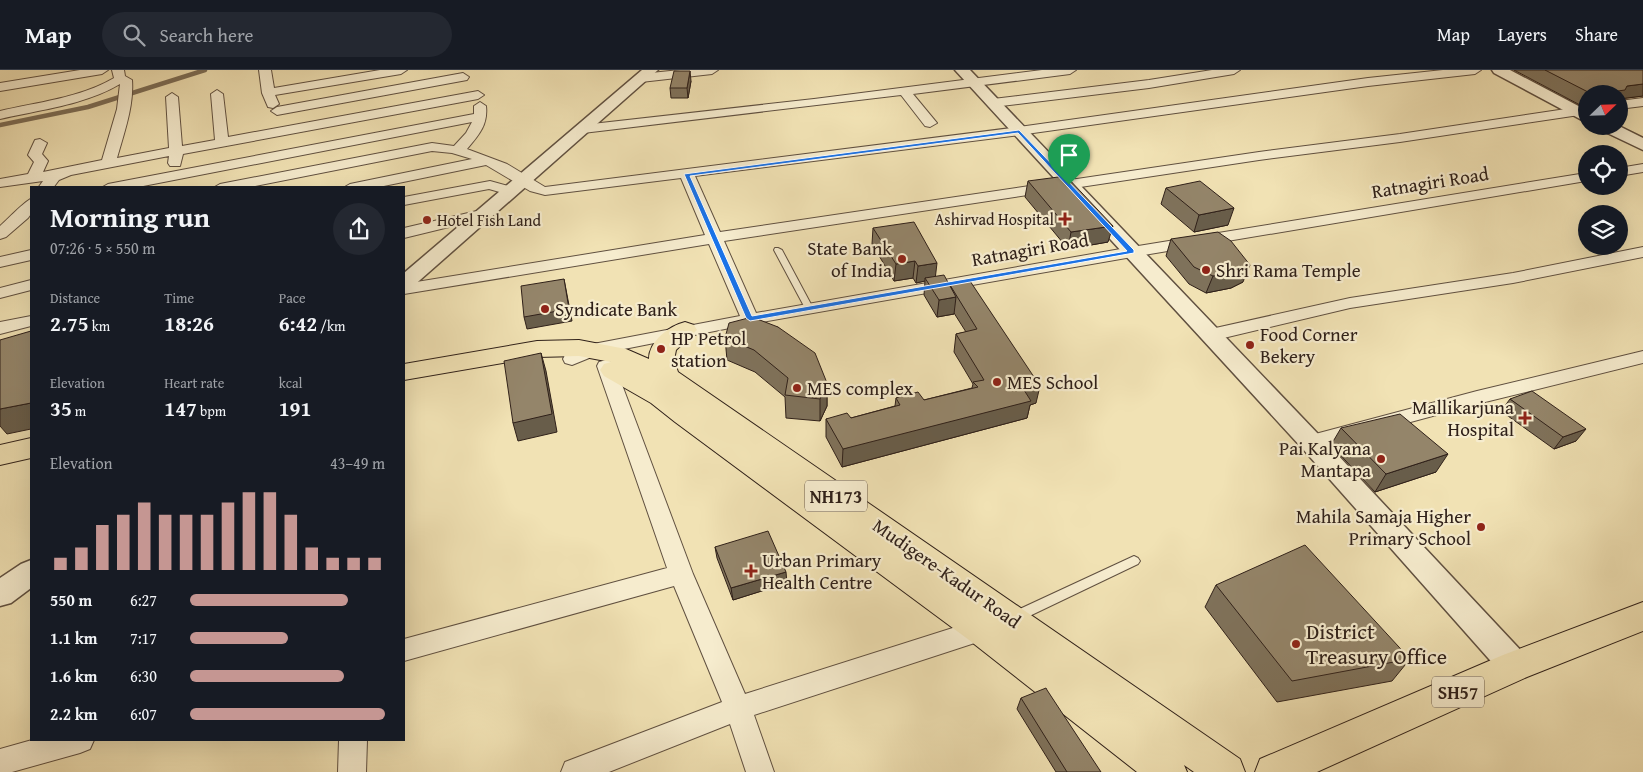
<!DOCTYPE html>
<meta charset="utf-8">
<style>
:root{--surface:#171b24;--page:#242831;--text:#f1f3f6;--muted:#9ea1a6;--line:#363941;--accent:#c59692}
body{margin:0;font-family:"Gentium Book Plus",serif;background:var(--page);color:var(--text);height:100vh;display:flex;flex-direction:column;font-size:19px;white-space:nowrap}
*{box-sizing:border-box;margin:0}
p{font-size:16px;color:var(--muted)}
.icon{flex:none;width:28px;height:28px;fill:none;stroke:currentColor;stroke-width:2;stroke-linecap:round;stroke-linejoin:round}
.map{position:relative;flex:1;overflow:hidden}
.panel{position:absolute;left:30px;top:116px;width:375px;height:555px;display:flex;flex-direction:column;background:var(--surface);border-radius:0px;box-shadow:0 5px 20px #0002}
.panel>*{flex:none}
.needle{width:32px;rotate:67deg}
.controls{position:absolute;left:1578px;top:15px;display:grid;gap:10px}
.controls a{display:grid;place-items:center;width:50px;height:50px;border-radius:50%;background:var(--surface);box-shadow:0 5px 20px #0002;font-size:25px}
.pin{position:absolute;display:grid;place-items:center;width:42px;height:42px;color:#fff;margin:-51px -21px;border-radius:50% 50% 50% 0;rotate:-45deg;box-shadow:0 0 5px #0007}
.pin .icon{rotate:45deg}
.round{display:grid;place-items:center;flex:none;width:52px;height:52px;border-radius:26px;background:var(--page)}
.head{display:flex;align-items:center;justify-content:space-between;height:85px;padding:0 20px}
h1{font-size:28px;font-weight:800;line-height:38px}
.figures{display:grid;grid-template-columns:repeat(3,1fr);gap:8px;height:85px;padding:5px 20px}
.figures div{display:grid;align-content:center}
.figures b{font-size:21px;font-weight:800}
.figures small{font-size:14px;font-weight:400}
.figures p{font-size:14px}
.chart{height:140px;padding:10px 20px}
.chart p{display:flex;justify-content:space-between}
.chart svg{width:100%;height:90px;margin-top:5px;stroke:var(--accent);stroke-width:6}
ul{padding:0 20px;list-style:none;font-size:16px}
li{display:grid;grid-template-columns:80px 60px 1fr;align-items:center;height:38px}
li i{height:12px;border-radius:6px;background:var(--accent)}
header{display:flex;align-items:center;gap:30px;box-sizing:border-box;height:70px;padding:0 25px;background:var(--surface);border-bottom:1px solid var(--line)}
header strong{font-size:24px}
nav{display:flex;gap:28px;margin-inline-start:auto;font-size:18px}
.search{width:350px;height:45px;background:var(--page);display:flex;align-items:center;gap:12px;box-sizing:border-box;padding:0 18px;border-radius:28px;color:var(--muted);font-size:19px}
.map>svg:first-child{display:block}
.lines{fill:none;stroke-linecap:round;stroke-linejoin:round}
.stream{stroke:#7c6d56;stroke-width:4.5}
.service-casing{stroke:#605040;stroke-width:2}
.minor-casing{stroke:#605040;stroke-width:2}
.tertiary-casing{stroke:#605040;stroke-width:3}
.primary-casing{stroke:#2f2019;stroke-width:2}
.trunk-casing{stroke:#2f2019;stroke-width:2}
.service{fill:#f6ecce;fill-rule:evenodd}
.minor{fill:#f6ecce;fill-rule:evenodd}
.tertiary{fill:#f6ecce;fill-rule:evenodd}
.primary{fill:#f1e2b4;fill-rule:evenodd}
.trunk{fill:#f1e2b4;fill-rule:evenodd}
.wall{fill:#7f725b;stroke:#2f2019}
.shaded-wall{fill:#685d4a;stroke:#2f2019}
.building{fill:#94856a;stroke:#2f2019}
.route{fill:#1a73e8;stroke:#fff;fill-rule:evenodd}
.poi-dot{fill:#8f2418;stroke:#f6ecce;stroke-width:2}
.labels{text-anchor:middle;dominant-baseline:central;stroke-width:4.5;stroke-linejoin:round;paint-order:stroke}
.far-poi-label{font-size:16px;fill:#2f2019;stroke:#f6ecce;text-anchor:end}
.shield{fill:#f6ecce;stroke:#6b5d4f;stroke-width:1}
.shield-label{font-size:18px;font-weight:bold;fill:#2f2019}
.street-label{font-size:19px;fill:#2f2019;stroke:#f6ecce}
.poi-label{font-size:19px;fill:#2f2019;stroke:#f6ecce;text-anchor:start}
.near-poi-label{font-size:22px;fill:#2f2019;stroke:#f6ecce;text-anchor:start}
</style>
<header>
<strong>Map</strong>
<div class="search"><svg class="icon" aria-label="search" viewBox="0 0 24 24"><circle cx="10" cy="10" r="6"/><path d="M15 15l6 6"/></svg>Search here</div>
<nav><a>Map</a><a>Layers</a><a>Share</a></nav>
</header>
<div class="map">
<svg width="1643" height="702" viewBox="0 0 1643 702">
<rect width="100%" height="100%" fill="#f1e2b4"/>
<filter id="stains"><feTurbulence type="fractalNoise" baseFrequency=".004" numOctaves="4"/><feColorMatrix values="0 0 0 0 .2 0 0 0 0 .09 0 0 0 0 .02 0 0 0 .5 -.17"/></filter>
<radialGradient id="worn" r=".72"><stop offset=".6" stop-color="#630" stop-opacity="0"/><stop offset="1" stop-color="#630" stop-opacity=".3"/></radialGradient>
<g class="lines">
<path class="stream" d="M0,55L88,37L205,0"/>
<g class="service-casing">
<path id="service" d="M775,178H778L782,180L813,238L812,240L809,241L805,238L774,180Z
M1134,486L1138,488L1140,491L1138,494L1019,551L1015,552L1011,551L1009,547L1011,543Z"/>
</g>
<g class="minor-casing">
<path id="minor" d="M80,0H108L102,4L0,21V13Z
M112,0H124L125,6L132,10C134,36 124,63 117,88L169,78L166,27L172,23L178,27L182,76L215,70L211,24L217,20L223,24L228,67L478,21L484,25L478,29L183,84L180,96H170L168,93L169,86L71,105L59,110L53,118H38L43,111L0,117V109L28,104L34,92L28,85L35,70L40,69L47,73L42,84L48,91L43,102L102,90L117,39L120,14C85,35 39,40 0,49V41C38,32 80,28 114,8Z
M259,0H271L274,18L380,0H407L401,4L275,25L279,34L273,38L268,37L262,23Z
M680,0H718L712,4L641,12L635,8L641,4Z
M1042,0H1076L1070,4L913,24L937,53L930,57L925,56L901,25L583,63L576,59L583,55L814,29Z
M1212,0H1240L1234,4L1149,18L993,37L987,33L993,29L1149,10Z
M1443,0H1481L1475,4L1368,16L1019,65L695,106L720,162L1259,82L1400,64L1586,36V44L1400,72L1259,90L724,171L756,243L1132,177L1586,103V111L1132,187L750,254L599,284L572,295L565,293L563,289L565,285L588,275L740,246L709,174L404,224V214L705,165L681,108L545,125L530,121L486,95L374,118H343L350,114L472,89L452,83L432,81L245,118H213L220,114L432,73L454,76L466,63L472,52L133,118H101L108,114L474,44V36L480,32L486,36C488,54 480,64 467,79L507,94L545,117L1019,57L1368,8Z
M463,3L469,7L467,10L277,45L271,41L277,37Z
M1643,28V36L1619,39V31Z
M1643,94V102L1619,106V98Z
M490,111L515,118L517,121L515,124L510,125L489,119L404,135V127Z
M31,129V144L28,148L6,167L0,169V156C7,150 25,131 31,129Z
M481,140L486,142L489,145L486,148L404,168V158Z
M1643,177V187L1513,213L1350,238L1211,271L1205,269L1202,265L1205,261L1211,259L1350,228L1513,203Z
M31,180V190L0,197V187Z
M31,210V220L0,228V218Z
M31,246V256L0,264V252Z
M1643,281V293L1477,334L1311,379L1304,377L1301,372L1304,367L1477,321Z
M606,290L613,292L615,296L693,504L745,624L981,549L990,552L993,560L990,568L754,645L774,702H746L730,654L609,702H561L565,692L722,632L674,516L404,591V569L667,498L597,296L599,292Z
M32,670H94L90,679L80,683L12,702H0V679Z
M339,670H367L366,702H338Z"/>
</g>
<g class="tertiary-casing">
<path id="tertiary" d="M642,0H658L411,218L404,220V203Z
M955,0H970L1320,366L1526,586L1531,596L1526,606L1515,610L1504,606L1302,378Z
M1492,0H1510L1586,40V51L1580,49L1494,3Z
M1599,56H1619L1643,68V80L1601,60Z
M31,490V518L11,533L0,536V508L21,494Z"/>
</g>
<g class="primary-casing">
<path id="primary" d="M1643,532V561L1527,607L1317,702H1255L1260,689L1503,585Z"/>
</g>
<g class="trunk-casing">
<path id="trunk" d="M685,252L694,255L697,260L676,280L674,290L678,302L1240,689L1245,702H1194L1184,695L1187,702H1137L969,570L675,352L651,333L604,306L600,300L604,294L611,292L579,286L537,287L404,310V294L537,271L579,270L626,279L649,289C649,271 669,256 685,252Z
M31,368V388L0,395V375Z"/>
</g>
<use href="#service" class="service"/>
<use href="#minor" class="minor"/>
<use href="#tertiary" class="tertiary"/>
<use href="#primary" class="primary"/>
<use href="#trunk" class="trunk"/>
</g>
<path class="wall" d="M1514,0H1643V26L1619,29V30V24H1586V35H1580Z
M691,11L688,28H671L670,18Z
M1028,111L1108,172L1068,179L1025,127Z
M1166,118L1228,155L1194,162L1161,134Z
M873,158L935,207L950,215L1036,333L1030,335L1027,348L842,397L826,367V349L851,348L895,336L896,328L924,330L972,318L973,314L954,282L956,264L966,262L954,243V244L937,247L924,225L925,211L916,213L913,208L894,211L872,174Z
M1171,169L1243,212L1231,218L1206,223L1189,214L1166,186Z
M778,257L827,313V336L820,351L786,348L785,327L755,302L727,290L725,268Z
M1510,329L1576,371L1554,379L1501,341Z
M1341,358L1436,402L1375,422L1331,375Z
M715,477L787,513L733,530L717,488Z
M1216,515L1410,589L1392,611L1277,632L1205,537Z
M1021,628L1101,702H1056L1017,639Z"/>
<path class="shaded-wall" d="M690,1L691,11L688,28L687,18Z
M1643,14V26L1619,29V30V24H1596L1627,16Z
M1594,21L1592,24H1587L1588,22Z
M1586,25V34L1580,35Z
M1234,138L1228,155L1194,162L1199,145Z
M1113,156L1108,172L1068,179L1071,162Z
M915,191L913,208L894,211L896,194Z
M937,193L935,210L925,208V211L916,213L918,196Z
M1250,195L1243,212L1231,218L1206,223L1213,206Z
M564,209L572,251L527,259L524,247Z
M956,227L954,244L937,247L939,230Z
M541,283L546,301L557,362L518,371L513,353Z
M827,313V336L820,351V329Z
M1040,316L1036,333L1030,335L1027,348L842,397L843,379L1024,320Z
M31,333V359L7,364L0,356V339Z
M1586,359L1576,371L1554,379L1563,367Z
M1448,384L1436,402L1375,422L1386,404Z
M786,502L787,513L733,530L731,518Z"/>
<path class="building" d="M1545,0H1643V14L1627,16L1625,20L1596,24L1594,21L1588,22Z
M674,1H690L687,18H670Z
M1066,106L1113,156L1071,162L1028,111Z
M1200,111L1234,138L1199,145L1166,118Z
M914,152L937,193L918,196L915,191L896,194L873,158Z
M1218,162L1231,171L1250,195L1237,201L1213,206L1194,197L1171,169Z
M944,205L956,227L939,230L925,208Z
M564,209L569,239L524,247L521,216Z
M970,211L1040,316L1024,320L1031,331L843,379L826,349L847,343L851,348L900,335L896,328L918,322L924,330L978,317L973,312L984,310L956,264L977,259L950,215Z
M752,247L778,257L815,283L827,313L820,329L785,325L788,308L754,280L725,268L729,253Z
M31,261V333L0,339V270Z
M541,283L552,344L513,353L504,291Z
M1532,321L1586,359L1563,367L1510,329Z
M1400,344L1448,384L1386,404L1341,358Z
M768,461L786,502L731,518L715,477Z
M1305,475L1410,589L1292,611L1216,515Z
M1046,618L1047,620L1101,702H1067L1021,628Z"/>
<path class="route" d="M1019,60L1134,180V183L750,251L746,248L684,104ZM1018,63L1127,181L752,246L690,106Z"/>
<g class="poi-dot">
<path d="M1062.5 141.5h5v5h5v5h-5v5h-5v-5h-5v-5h5z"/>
<circle cx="427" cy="150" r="5"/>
<circle cx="902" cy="189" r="5"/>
<circle cx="1206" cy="200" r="5"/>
<circle cx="545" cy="239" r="5"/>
<circle cx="1250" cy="275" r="5"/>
<circle cx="661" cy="279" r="5"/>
<circle cx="997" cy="312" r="5"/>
<circle cx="797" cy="318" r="5"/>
<path d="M1522.5 340.5h5v5h5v5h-5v5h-5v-5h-5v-5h5z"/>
<circle cx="1381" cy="389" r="5"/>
<circle cx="1481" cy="457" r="5"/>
<path d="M748.5 493.5h5v5h5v5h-5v5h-5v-5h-5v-5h5z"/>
<circle cx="1296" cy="574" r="5"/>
</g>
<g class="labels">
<g class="far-poi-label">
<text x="1054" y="149">Ashirvad Hospital</text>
<text x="437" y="150" text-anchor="start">Hotel Fish Land</text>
</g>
<g class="shield">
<rect x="805" y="410.5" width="62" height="31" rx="4"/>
<rect x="1432" y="606.5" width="52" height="31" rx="4"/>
</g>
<g class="shield-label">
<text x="836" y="426">NH173</text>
<text x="1458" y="622">SH57</text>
</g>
<g class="street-label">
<text transform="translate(1430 112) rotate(-9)">Ratnagiri Road</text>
<text transform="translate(1030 179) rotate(-10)">Ratnagiri Road</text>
<text transform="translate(947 503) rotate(35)">Mudigere-Kadur Road</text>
</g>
<g class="poi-label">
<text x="892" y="178" text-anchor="end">State Bank<tspan x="892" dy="22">of India</tspan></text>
<text x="1216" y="200">Shri Rama Temple</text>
<text x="555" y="239">Syndicate Bank</text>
<text x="1260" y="264">Food Corner<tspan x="1260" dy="22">Bekery</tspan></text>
<text x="671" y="268">HP Petrol<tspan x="671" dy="22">station</tspan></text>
<text x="1007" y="312">MES School</text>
<text x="807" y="318">MES complex</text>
<text x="1514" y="337" text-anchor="end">Mallikarjuna<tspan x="1514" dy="22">Hospital</tspan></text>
<text x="1371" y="378" text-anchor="end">Pai Kalyana<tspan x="1371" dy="22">Mantapa</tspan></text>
<text x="1471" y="446" text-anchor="end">Mahila Samaja Higher<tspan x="1471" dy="22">Primary School</tspan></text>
<text x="762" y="490">Urban Primary<tspan x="762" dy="22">Health Centre</tspan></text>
</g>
<g class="near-poi-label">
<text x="1306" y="561">District<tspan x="1306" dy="25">Treasury Office</tspan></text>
</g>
</g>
<rect width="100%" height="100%" filter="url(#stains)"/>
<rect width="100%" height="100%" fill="url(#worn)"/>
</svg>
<div class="controls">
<a><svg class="needle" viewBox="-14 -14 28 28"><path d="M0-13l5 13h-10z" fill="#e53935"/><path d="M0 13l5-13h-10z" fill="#9ea1a6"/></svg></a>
<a><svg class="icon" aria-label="locate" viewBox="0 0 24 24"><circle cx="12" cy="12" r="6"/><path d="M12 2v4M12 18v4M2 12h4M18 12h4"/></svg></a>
<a><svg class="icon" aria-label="layers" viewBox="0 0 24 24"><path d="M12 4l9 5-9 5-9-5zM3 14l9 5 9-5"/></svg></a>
</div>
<div class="pin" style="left:1069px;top:115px;background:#1e9e55"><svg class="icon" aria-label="arrive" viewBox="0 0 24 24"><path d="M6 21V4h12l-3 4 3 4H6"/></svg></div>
<section class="panel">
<div class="head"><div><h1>Morning run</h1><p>07:26 · 5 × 550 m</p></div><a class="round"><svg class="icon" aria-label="share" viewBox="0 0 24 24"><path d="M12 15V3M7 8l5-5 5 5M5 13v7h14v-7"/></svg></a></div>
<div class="figures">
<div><p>Distance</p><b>2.75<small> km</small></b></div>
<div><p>Time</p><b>18:26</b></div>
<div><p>Pace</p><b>6:42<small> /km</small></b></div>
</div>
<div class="figures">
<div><p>Elevation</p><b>35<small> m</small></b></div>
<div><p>Heart rate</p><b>147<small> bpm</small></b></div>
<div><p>kcal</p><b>191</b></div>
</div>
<div class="chart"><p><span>Elevation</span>43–49 m</p>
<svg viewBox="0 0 160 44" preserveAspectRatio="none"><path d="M5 44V38M15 44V33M25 44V22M35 44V17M45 44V11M55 44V17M65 44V17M75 44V17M85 44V11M95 44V6M105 44V6M115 44V17M125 44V33M135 44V38M145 44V38M155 44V38"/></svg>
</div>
<ul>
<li><b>550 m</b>6:27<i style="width:81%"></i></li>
<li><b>1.1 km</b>7:17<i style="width:50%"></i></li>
<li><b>1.6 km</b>6:30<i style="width:79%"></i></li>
<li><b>2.2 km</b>6:07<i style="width:100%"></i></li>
</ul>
</section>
</div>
